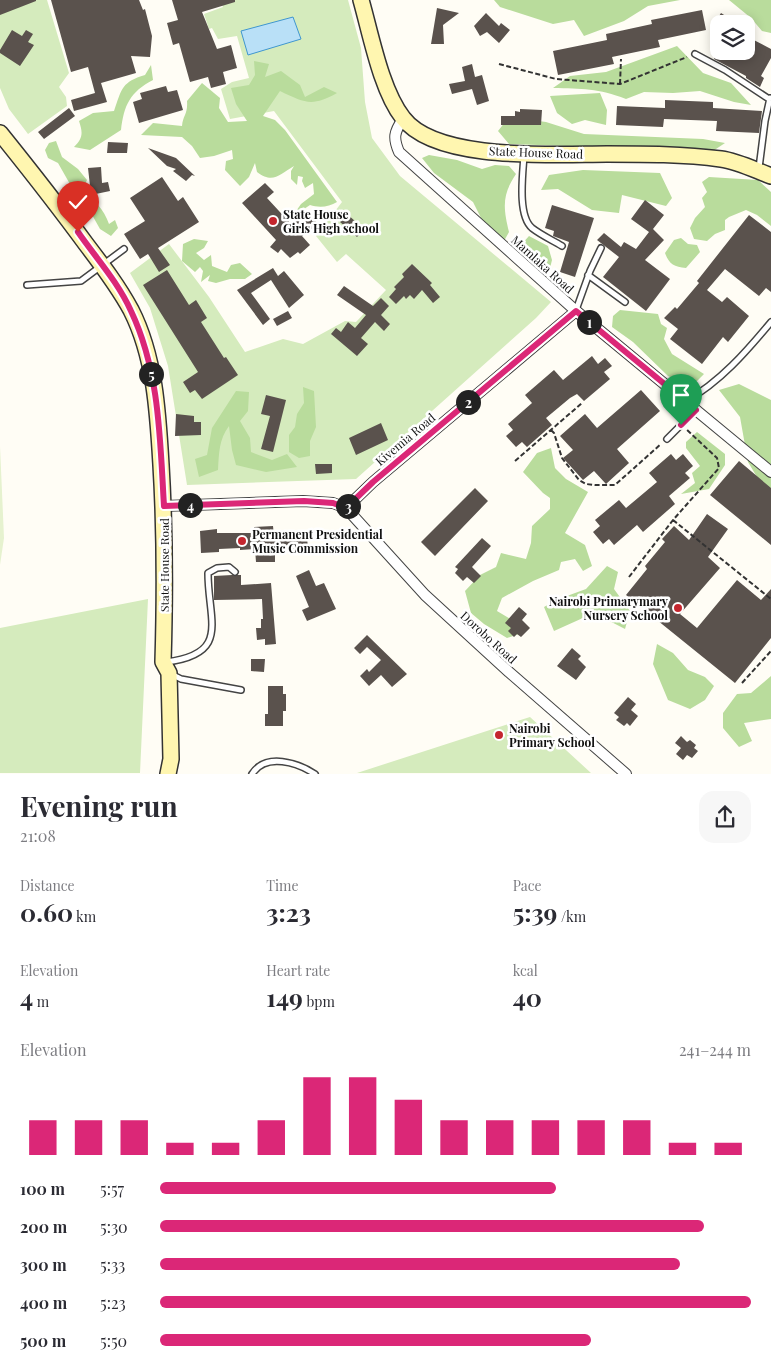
<!DOCTYPE html>
<meta charset="utf-8">
<style>
:root{--surface:#fff;--page:#f7f7f7;--text:#2b2b33;--muted:#7c7c81;--accent:#db2777}
body{margin:0;font-family:"Playfair Display",serif;background:var(--page);color:var(--text);height:100vh;display:flex;flex-direction:column;font-size:19px;white-space:nowrap}
*{box-sizing:border-box;margin:0}
p{font-size:16px;color:var(--muted)}
.icon{flex:none;width:28px;height:28px;fill:none;stroke:currentColor;stroke-width:2;stroke-linecap:round;stroke-linejoin:round}
.map{position:relative;height:774px;overflow:hidden}
.panel{display:flex;flex-direction:column;background:var(--surface);flex:1}
.panel>*{flex:none}
.controls{position:absolute;left:710px;top:15px;display:grid;gap:10px}
.controls a{display:grid;place-items:center;width:45px;height:45px;border-radius:10px;background:var(--surface);box-shadow:0 2px 12px #0003;font-size:25px}
.pin{position:absolute;display:grid;place-items:center;width:42px;height:42px;color:#fff;margin:-51px -21px;border-radius:50% 50% 50% 0;rotate:-45deg;box-shadow:0 0 5px #0007}
.pin .icon{rotate:45deg}
.km{position:absolute;width:25px;height:25px;margin:-12px;border-radius:50%;background:#222;color:#fff;font-size:14px;line-height:25px;text-align:center}
.round{display:grid;place-items:center;flex:none;width:52px;height:52px;border-radius:15px;background:var(--page)}
.headline{display:flex;align-items:center;justify-content:space-between;height:85px;padding:0 20px}
h1{font-size:28px;font-weight:700;line-height:38px}
.stats{display:grid;grid-template-columns:repeat(3,1fr);gap:8px;height:85px;padding:5px 20px}
.stats div{display:grid;align-content:center}
.stats b{font-size:25px;font-weight:700}
.stats small{font-size:14px;font-weight:400}
.stats p{font-size:14px}
.chart{height:140px;padding:10px 20px}
.chart p{display:flex;justify-content:space-between}
.chart svg{width:100%;height:90px;margin-top:5px;stroke:var(--accent);stroke-width:6}
ul{padding:0 20px;list-style:none;font-size:16px}
li{display:grid;grid-template-columns:80px 60px 1fr;align-items:center;height:38px}
li i{height:12px;border-radius:6px;background:var(--accent)}
.map>svg:first-child{display:block}
.green{fill:#d5ebbd}
.forest{fill:#b9dc9c}
.pitch{fill:#e6f2cf}
.water{fill:#b9e0f7;stroke:#3f96cf}
.building{fill:#5a524d}
.lines{fill:none;stroke-linecap:round;stroke-linejoin:round}
.lane-casing{stroke:#444;stroke-width:8}
.street-casing{stroke:#444;stroke-width:12}
.secondary-casing{stroke:#333;stroke-width:18}
.path{stroke:#333;stroke-width:2;stroke-dasharray:5 2.5;stroke-linecap:butt}
.lane{stroke:#fff;stroke-width:5}
.street{stroke:#fff;stroke-width:10}
.secondary{stroke:#fff6b0;stroke-width:15}
.route-casing{stroke:#fff;stroke-width:10}
.route{stroke:#db2777;stroke-width:6}
.poi-dot{fill:#c4262e;stroke:#fff;stroke-width:2}
.labels{text-anchor:middle;dominant-baseline:central;stroke-width:5;stroke-linejoin:round;paint-order:stroke}
.street-label{font-size:12px;fill:#111;stroke:#fff}
.poi-label{font-size:12px;font-weight:bold;fill:#111;stroke:#fff;text-anchor:start}
</style>
<div class="map">
<svg width="771" height="774" viewBox="0 0 771 774">
<rect width="100%" height="100%" fill="#fffdf5"/>
<path class="green" d="M0,0H47L69,73L59,87L66,97L67,106L28,134L9,109L0,88Z
M220,0H348L361,48L365,102L372,138L400,176L551,302L536,318L356,479L187,485L168,366L150,308L130,273L169,244L209,297L245,352L283,339L303,344L345,321L356,322L386,290L346,254L337,262L316,236L342,202L274,111L230,119L221,89L232,82L249,78L237,36L218,39L212,28L209,29L204,14L223,7Z
M148,599L140,773H0V628Z
M530,717L591,773H357Z"/>
<path class="forest" d="M494,0H680L648,6L624,21L584,36L574,20L553,24L500,7Z
M729,0H771V33L762,31L751,18Z
M677,46L703,73L731,83L751,105L734,102L700,91L673,93L644,92L626,99C598,88 582,89 553,88L570,76L606,72Z
M254,61L269,64L265,77L281,71L300,85L305,97L324,87L337,93C312,107 305,103 280,91L263,116L275,120L285,130L337,202C329,207 319,208 310,205L292,217L301,204L314,194L313,183L305,188L302,181L303,177L298,176L297,185L291,179V171L294,166C279,175 273,184 257,172L255,163L249,177L240,186L225,170L226,161L233,159L232,150L214,156L200,158L192,146L182,137L141,135L153,123L182,126C183,115 188,114 187,101L202,83L220,98L219,108L228,122L247,121L236,104L231,88L249,85L255,75Z
M151,65L153,80C130,92 124,105 121,130L90,150L74,147C83,138 83,133 79,121L93,113L114,111C122,88 122,82 145,75Z
M600,93L607,110L606,125L585,120L572,124L557,113L550,96Z
M509,117L546,122L584,134L703,139L725,143L713,151L509,144L498,131Z
M56,141L62,157L78,169L87,180L82,190C94,200 104,209 109,224L115,220L118,228L111,236L100,229L91,213L79,200L58,163L48,158L45,150L49,143Z
M429,155L457,160L482,169L495,165L509,166L516,174C502,195 503,207 509,232L504,241L484,224L473,202L434,173L422,158Z
M583,170L660,173L672,198L666,206L622,195L619,213L592,210L558,189L541,190L549,175Z
M709,177L758,180L771,192V226L757,215L746,210L729,217L725,220V230L715,234L707,241L694,239L690,228L695,218L705,207L702,198L707,192L702,182Z
M529,236L548,246L552,260L550,268C540,261 531,250 520,246Z
M681,238L688,244L697,245L700,252L686,268C674,267 669,264 665,253L674,240Z
M194,239L208,241L204,248L196,253L204,260L211,255L212,266L227,272L231,265L240,263L252,274L245,279H230L216,283L208,281L210,275L201,282L203,271L200,267L195,272L182,261L183,244Z
M620,310L658,314L661,324L667,328L664,339L672,354L704,374L691,387L668,376L633,342L612,327L613,316Z
M739,384L771,400V494L757,477L748,462L740,417L719,390Z
M303,387L314,391L316,427L310,441V456L299,458L289,452V435L295,427L297,414L304,403Z
M236,391L249,392L248,411L240,421L250,438L251,452L272,460L287,454L297,467L266,472L236,465L232,450L229,426C219,439 219,453 218,470L199,477L195,459L207,455L212,428Z
M697,432L725,454V465L709,489L681,494L695,483L692,473L700,466L686,448V442Z
M551,448L555,468L566,479L588,492L565,533L585,545L592,566L583,571L575,559L561,562L559,570L533,581L502,598L497,611L512,620L522,633L507,638L484,624L471,613L465,591L480,575L496,567L501,553L526,559L531,543L532,526L550,509V498L543,493L523,472L537,453Z
M607,566L618,572L614,589L630,611L625,629L594,613L554,631L544,607L556,600L586,589Z
M657,644L673,653L688,670L705,677L714,686L705,700L690,709L668,700L653,664Z
M771,676V719L744,723L752,741L739,747L723,728V713L737,694L751,693Z"/>
<path class="pitch" d="M0,446L4,538L0,565Z"/>
<path class="water" d="M293,17L301,39L248,55L241,31Z"/>
<path class="building" d="M0,0H36V1L0,15Z
M51,0H139L143,10L145,9L152,36L150,57L131,56L136,73L101,83L107,102L74,111L71,100L95,93L88,67L71,72Z
M172,0H235V2L202,12L217,49L231,45L237,68L223,72L226,84L211,88L208,77L190,82L179,43L173,45L167,23L178,20Z
M437,8L459,13L443,25L444,44H431Z
M702,10L706,30L658,40L660,47L612,57L614,64L558,75L553,51L607,40L606,34L652,24L651,20Z
M486,13L499,26L501,23L510,30L499,43L487,32L480,36L474,26Z
M721,13L738,24H714Z
M12,30L22,36L26,30L33,34L28,42L34,45L20,66L0,53V50Z
M746,36L771,49V58L761,76L764,78L760,87L746,78V76L714,59L718,51H731L741,56L744,51H746Z
M472,64L475,77L482,75L489,101L477,105L472,89L452,94L449,84L465,81L462,67Z
M166,86L168,92L177,90L183,110L139,123L133,102L142,99L140,93Z
M665,100L713,102V108L762,111L759,133L716,131L717,121L664,119L663,127L616,125L617,106L665,108Z
M69,108L75,116L44,139L38,132Z
M520,109L542,110L541,125H501V116H515V111L520,112Z
M108,142L128,143L127,153H107Z
M148,148L176,158L195,176L192,175L186,181L173,171L176,169L167,166Z
M101,167L102,183L108,182L110,191L91,195L88,168Z
M162,177L178,201L183,197L199,222L158,248L170,265L159,272L148,254L140,259L124,234L145,221L130,198Z
M265,183L274,192L267,198L291,224L307,211L318,224L302,236L310,245L300,254L298,252L290,258L281,249L278,253L270,247L276,240L242,203Z
M645,200L664,215L653,229L664,240L645,260L670,279L646,311L603,277L619,257L597,240L604,233L621,247L624,242L636,249L649,232L631,219Z
M552,205L594,218L575,277L560,272L569,242L553,236L554,231L545,228Z
M347,214L364,229L357,237L340,222Z
M749,215L771,232V292L766,288L759,296L725,269L707,290L722,302L727,297L749,316L728,342L723,337L702,364L670,339L678,329L664,318L675,307L677,309L699,283L697,281Z
M412,264L432,283L430,285L440,297L433,303L422,290L414,299L410,295L406,299L404,296L396,304L389,297L396,289L394,287L404,277L402,274Z
M273,268L278,276L284,271L304,295L289,308L271,280L251,293L270,319L263,325L237,290Z
M167,270L189,305L196,300L207,318L201,322L224,358L226,357L238,375L202,399L195,390L190,393L183,382L198,372L143,285Z
M344,286L373,306L381,298L389,306L381,315L390,324L384,331L375,322L361,338L368,344L357,356L331,334L336,328L341,332L348,322L355,328L366,315L337,295Z
M288,311L292,318L277,326L273,319Z
M592,356L598,364L605,358L612,366L604,372L610,379L584,401L577,394L570,398L546,418L552,425L527,447L522,442L516,447L506,436L513,430L508,424L532,403L525,395L554,370L563,380Z
M641,390L660,411L617,449L629,463L606,484L594,471L583,480L563,458L573,450L560,436L585,414L597,428Z
M266,395L286,400L273,452L261,449L270,416L261,414Z
M176,414L194,416V422H201V435L175,436Z
M381,423L388,440L356,455L349,438Z
M671,454L676,460L683,454L693,466L685,473L690,478L669,496L675,504L643,532L637,525L614,545L609,539L603,544L593,532L600,526L595,520L619,500L626,508L657,482L649,473Z
M739,461L771,488V545L710,495Z
M315,464H332V473L316,474Z
M475,488L488,501L435,556L421,542Z
M707,514L728,529L708,557L720,568L680,614L697,628L737,580L761,600L771,589V638L735,683L626,595L647,569L645,566L665,542L662,539L674,526L689,540Z
M273,526L274,536L307,535L308,551L275,552V562H256L255,549L240,550V548L219,549V552L201,553L200,531L217,529V533H254V527Z
M482,538L491,546L472,567L481,576L474,583L467,577L463,581L455,573L458,569L455,567Z
M309,570L316,586L324,583L336,609L307,621L302,610L309,607L296,576Z
M232,575H241V585L271,583L276,644L265,645V639L257,640L256,628H261V619H263L262,599L214,600V576Z
M519,607L527,614L522,620L530,628L521,637L517,634L514,637L508,631L511,628L505,623Z
M367,635L407,674L392,687L381,675L369,686L360,676L367,669L369,672L381,660L367,647L360,654L354,648Z
M572,648L581,656L578,659L586,667L576,680L557,666Z
M251,659H265L264,672L251,671Z
M268,686H283V694H286V711H283V726H265V714H268Z
M628,697L636,704L631,710L638,716L630,726L627,723L624,726L616,720L619,717L614,713Z
M681,736L687,742L690,740L696,745L694,748L698,751L692,758L687,755L683,760L676,754L681,748L675,743Z"/>
<g class="lines">
<g class="lane-casing">
<path id="lane" d="M695,54L725,70L769,99
M524,155C523,173 517,215 532,228C541,235 552,240 562,246
M759,168L765,121L770,98
M588,275L625,302
M27,285L81,281L124,249
M576,310L590,271L601,248
M686,401C720,382 746,352 771,322
M667,439L696,410
M166,662C231,654 208,621 208,573L217,568L229,567L235,572
M171,674L181,679L241,690
M252,774C266,752 298,763 315,774"/>
</g>
<g class="street-casing">
<path id="street" d="M403,119C394,132 393,138 399,152L576,311L771,472
M164,506L303,501L333,503L346,508L425,595L509,672L626,774
M346,508L373,482L576,311"/>
</g>
<g class="secondary-casing">
<path id="secondary" d="M361,0C371,35 381,90 403,118C436,162 555,154 607,154C645,154 683,154 721,159C737,161 755,170 771,176
M0,133C29,169 58,206 86,244C102,265 118,286 131,310C155,357 158,413 161,465C165,531 165,596 163,662L169,673L171,759L168,774"/>
</g>
<path class="path" d="M499,64L556,79L620,84L687,57
M620,84L621,59
M551,430L554,433L562,458L579,480L586,484L595,485H615L661,444
M515,461L582,403
M673,520L771,599
M629,577L673,520L719,468L717,458L686,429
M742,683L771,651"/>
<use href="#lane" class="lane"/>
<use href="#street" class="street"/>
<use href="#secondary" class="secondary"/>
</g>
<g class="lines">
<g class="route-casing">
<path id="route" d="M78,232C96,258 118,282 131,311C160,372 160,441 164,506L304,501L333,503L346,508L373,482L576,311L696,410L681,425"/>
</g>
<use href="#route" class="route"/>
</g>
<g class="poi-dot">
<circle cx="273" cy="221" r="5"/>
<circle cx="242" cy="541" r="5"/>
<circle cx="678" cy="608" r="5"/>
<circle cx="499" cy="735" r="5"/>
</g>
<g class="labels">
<g class="street-label">
<text transform="translate(536 152) rotate(2)">State House Road</text>
<text transform="translate(543 264) rotate(42)">Mamlaka Road</text>
<text transform="translate(405 439) rotate(-40)">Kivemia Road</text>
<text transform="translate(164 565) rotate(-90)">State House Road</text>
<text transform="translate(489 637) rotate(42)">Dorobo Road</text>
</g>
<g class="poi-label">
<text x="283" y="214">State House<tspan x="283" dy="14">Girls High school</tspan></text>
<text x="252" y="534">Permanent Presidential<tspan x="252" dy="14">Music Commission</tspan></text>
<text x="668" y="601" text-anchor="end">Nairobi Primarymary<tspan x="668" dy="14">Nursery School</tspan></text>
<text x="509" y="728">Nairobi<tspan x="509" dy="14">Primary School</tspan></text>
</g>
</g>
</svg>
<div class="controls">
<a><svg class="icon" aria-label="layers" viewBox="0 0 24 24"><path d="M12 4l9 5-9 5-9-5zM3 14l9 5 9-5"/></svg></a>
</div>
<div class="pin" style="left:681px;top:425px;background:#1e9e55"><svg class="icon" aria-label="arrive" viewBox="0 0 24 24"><path d="M6 21V4h12l-3 4 3 4H6"/></svg></div>
<div class="pin" style="left:78px;top:232px;background:#d93025"><svg class="icon" aria-label="check" viewBox="0 0 24 24"><path d="M5 12l5 5 9-10"/></svg></div>
<b class="km" style="left:589px;top:322px">1</b>
<b class="km" style="left:468px;top:402px">2</b>
<b class="km" style="left:348px;top:506px">3</b>
<b class="km" style="left:190px;top:505px">4</b>
<b class="km" style="left:151px;top:374px">5</b>
</div>
<section class="panel">
<div class="headline"><div><h1>Evening run</h1><p>21:08</p></div><a class="round"><svg class="icon" aria-label="share" viewBox="0 0 24 24"><path d="M12 15V3M7 8l5-5 5 5M5 13v7h14v-7"/></svg></a></div>
<div class="stats">
<div><p>Distance</p><b>0.60<small> km</small></b></div>
<div><p>Time</p><b>3:23</b></div>
<div><p>Pace</p><b>5:39<small> /km</small></b></div>
</div>
<div class="stats">
<div><p>Elevation</p><b>4<small> m</small></b></div>
<div><p>Heart rate</p><b>149<small> bpm</small></b></div>
<div><p>kcal</p><b>40</b></div>
</div>
<div class="chart"><p><span>Elevation</span>241–244 m</p>
<svg viewBox="0 0 160 44" preserveAspectRatio="none"><path d="M5 44V27M15 44V27M25 44V27M35 44V38M45 44V38M55 44V27M65 44V6M75 44V6M85 44V17M95 44V27M105 44V27M115 44V27M125 44V27M135 44V27M145 44V38M155 44V38"/></svg>
</div>
<ul>
<li><b>100 m</b>5:57<i style="width:67%"></i></li>
<li><b>200 m</b>5:30<i style="width:92%"></i></li>
<li><b>300 m</b>5:33<i style="width:88%"></i></li>
<li><b>400 m</b>5:23<i style="width:100%"></i></li>
<li><b>500 m</b>5:50<i style="width:73%"></i></li>
</ul>
</section>
